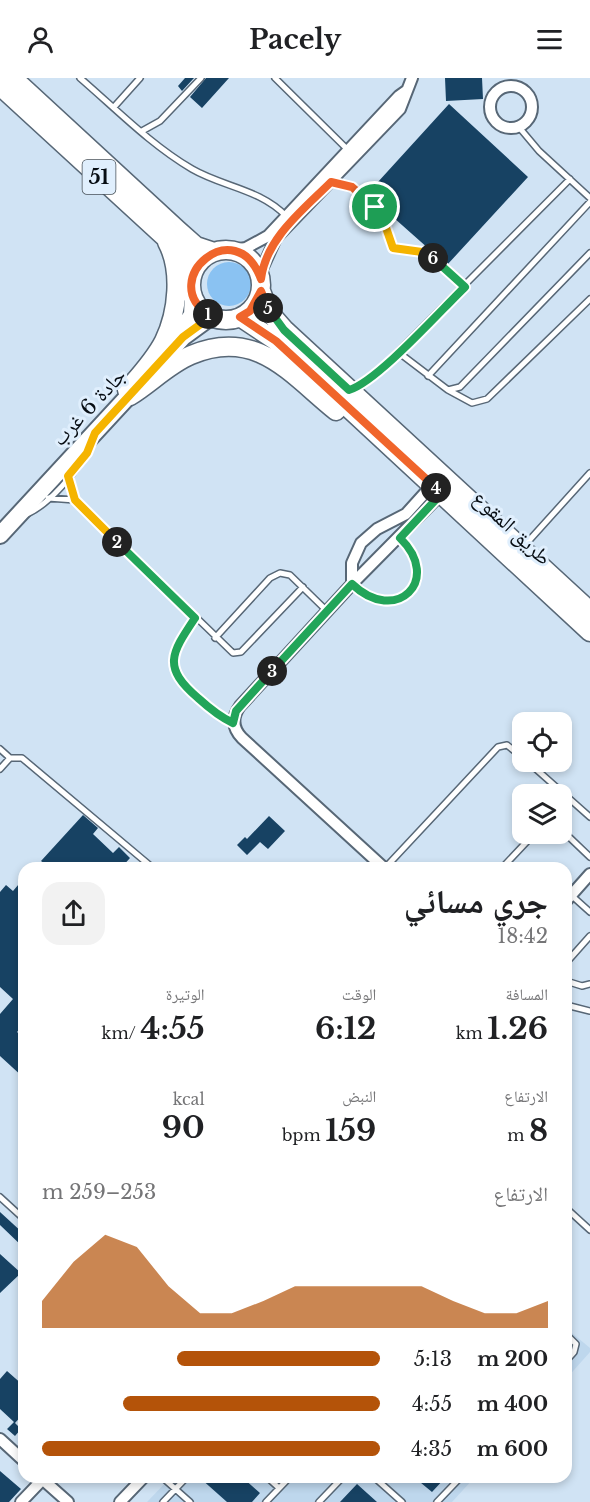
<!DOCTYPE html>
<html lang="ar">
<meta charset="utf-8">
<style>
:root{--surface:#fff;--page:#f2f2f2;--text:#202124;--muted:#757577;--accent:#b45309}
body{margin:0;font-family:"Libre Baskerville","Noto Naskh Arabic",serif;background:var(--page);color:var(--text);direction:rtl;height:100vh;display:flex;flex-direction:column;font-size:22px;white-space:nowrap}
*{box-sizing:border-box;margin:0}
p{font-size:20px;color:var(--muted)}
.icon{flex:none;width:33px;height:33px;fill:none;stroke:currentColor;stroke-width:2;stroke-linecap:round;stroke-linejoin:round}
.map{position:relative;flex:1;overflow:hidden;direction:ltr}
.panel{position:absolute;left:18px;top:784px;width:554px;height:621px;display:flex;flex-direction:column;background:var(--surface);border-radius:18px;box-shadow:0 3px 9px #0003;direction:rtl}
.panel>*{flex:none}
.controls{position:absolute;left:512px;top:634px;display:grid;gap:12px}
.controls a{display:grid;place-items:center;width:60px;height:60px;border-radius:12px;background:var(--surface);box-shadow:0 3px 9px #0003;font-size:30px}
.pin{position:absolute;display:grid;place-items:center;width:51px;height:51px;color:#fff;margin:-26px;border:3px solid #fff;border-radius:50%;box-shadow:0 2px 6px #0007}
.km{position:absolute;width:30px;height:30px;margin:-15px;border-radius:50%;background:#222;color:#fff;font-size:16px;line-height:30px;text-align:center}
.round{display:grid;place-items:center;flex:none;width:63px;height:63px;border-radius:18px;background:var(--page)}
.headline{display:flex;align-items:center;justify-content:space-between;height:102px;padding:0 24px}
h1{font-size:33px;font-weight:700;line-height:45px}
.metrics{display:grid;grid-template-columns:repeat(3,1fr);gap:9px;height:102px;padding:6px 24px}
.metrics div{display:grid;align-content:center}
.metrics b{font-size:30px;font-weight:700}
.metrics small{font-size:16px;font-weight:400}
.metrics p{font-size:16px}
.chart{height:168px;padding:12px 24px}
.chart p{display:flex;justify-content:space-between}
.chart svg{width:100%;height:108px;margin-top:6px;fill:var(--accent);opacity:.7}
ul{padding:0 24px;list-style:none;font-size:20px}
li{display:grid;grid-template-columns:96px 72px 1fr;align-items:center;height:45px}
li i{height:15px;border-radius:8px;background:var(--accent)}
header{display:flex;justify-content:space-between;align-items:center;height:78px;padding:0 24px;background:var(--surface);font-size:27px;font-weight:700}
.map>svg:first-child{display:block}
.built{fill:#bed7ed}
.green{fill:#8ac2f2}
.building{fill:#174263}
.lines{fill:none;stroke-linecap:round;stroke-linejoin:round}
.lane-casing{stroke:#576776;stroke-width:8}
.street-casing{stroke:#576776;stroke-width:14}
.secondary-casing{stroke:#576776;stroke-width:20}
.primary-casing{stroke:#576776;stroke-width:21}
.lane{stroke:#fff;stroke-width:5}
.street{stroke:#fff;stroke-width:10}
.secondary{stroke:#fff;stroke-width:16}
.primary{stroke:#fff;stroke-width:18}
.split-1-casing{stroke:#fff;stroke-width:12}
.split-2-casing{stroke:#fff;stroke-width:12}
.split-3-casing{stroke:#fff;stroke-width:12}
.split-4-casing{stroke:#fff;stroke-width:12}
.split-5-casing{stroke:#fff;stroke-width:12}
.split-6-casing{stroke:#fff;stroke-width:12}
.split-7-casing{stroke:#fff;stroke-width:12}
.split-1{stroke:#f0652b;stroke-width:8}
.split-2{stroke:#f5b400;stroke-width:8}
.split-3{stroke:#22a559;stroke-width:8}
.split-4{stroke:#22a559;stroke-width:8}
.split-5{stroke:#f0652b;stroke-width:8}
.split-6{stroke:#22a559;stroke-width:8}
.split-7{stroke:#f5b400;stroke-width:8}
.labels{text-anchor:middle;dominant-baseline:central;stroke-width:6;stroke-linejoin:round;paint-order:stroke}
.shield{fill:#e0effd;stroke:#485159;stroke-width:1.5}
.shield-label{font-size:20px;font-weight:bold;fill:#070d13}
.street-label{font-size:21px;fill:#070d13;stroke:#e0effd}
</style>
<header><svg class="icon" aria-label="menu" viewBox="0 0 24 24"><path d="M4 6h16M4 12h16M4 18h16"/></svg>Pacely<svg class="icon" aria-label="person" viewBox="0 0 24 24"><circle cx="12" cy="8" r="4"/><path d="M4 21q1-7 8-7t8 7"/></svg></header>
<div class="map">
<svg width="590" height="1424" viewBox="0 0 590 1424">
<rect width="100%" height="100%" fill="#d0e3f4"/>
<path class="built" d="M566,1250L590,1270V1274L566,1301Z
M170,1400H474L452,1424H147Z"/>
<path class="green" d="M207 206a22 22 0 1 1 44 0a22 22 0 1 1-44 0Z"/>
<path class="building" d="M185,0H194L182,13L178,8Z
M206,0H229L202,30L190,19Z
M445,0H482L483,21L446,23Z
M449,26L528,99L447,187L367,116Z
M83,737L98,750L93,756L113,775L119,769L130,780L121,790H41L45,786L41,783Z
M269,738L285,753L268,771L260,764L247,777L237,767L245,759L247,761Z
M24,800V946L17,954L24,960V1000L0,978V936L13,921L0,909V814L6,807L13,813Z
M0,1134L24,1156V1170L0,1147Z
M0,1176L21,1195L0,1215Z
M7,1293L24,1308V1335L15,1345L21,1351L15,1358L7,1351L14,1344L0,1331V1301Z
M0,1393L21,1411L9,1424H0Z
M200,1400H243L260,1415L252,1424H227Z
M415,1400H445L432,1414Z
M357,1406L377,1424H340Z"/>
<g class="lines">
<g class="lane-casing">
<path id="lane" d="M80,0C116,31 151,67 192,91C223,109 260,111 286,138
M275,0L348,72
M114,29L140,0
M518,48L539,73L590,120
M142,53L160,43L201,0
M331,104L352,109L378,133L393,170L425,175L465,209
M398,274L448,312L460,309L590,175
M428,298L590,124
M353,311L376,296L570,101
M448,312L472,325L487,321L590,221
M68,398L75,422L233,575L241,574L303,509
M48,420L75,422
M27,436C51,425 76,394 88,372
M525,467L590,395
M352,506C397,548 442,502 400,460
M195,540C171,576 162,589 198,620C209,630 220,639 233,645
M215,560L270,500L280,495L290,497L327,533
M0,671L10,680H22L153,790
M528,684L590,739
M0,691L10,680
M561,726L568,719
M568,758L590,779
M385,790L498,669L507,667L522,679
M502,790L534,756
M571,817L590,834
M566,885L590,858
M566,903L582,908L590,906
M566,927L590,933
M0,1119L24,1141
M566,1130L590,1152
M566,1256L576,1266L574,1274L566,1283
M163,1400L190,1424
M268,1400L279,1410
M375,1400L402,1424
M163,1424L186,1400
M266,1424L289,1400
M319,1424L342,1400
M437,1424L460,1400"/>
</g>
<g class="street-casing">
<path id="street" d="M490 29a21 21 0 1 1 42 0a21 21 0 1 1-42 0Z
M232,172L246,170L268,158L399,18L406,13
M261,201L262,191L276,160L400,31L412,0
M352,506V485L361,465L377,451L406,436L433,406
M384,790L242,660C232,650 232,639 240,628L352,506L442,415
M566,823L590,796
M0,1361L24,1383
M41,1400L68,1424
M21,1424L43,1401
M120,1424L143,1400"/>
</g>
<g class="secondary-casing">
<path id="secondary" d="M179,255L192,237L193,218
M0,457L183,259L209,240L216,241"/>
</g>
<g class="primary-casing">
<path id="primary" d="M13,0L178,152L196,168L214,174
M0,8L183,176L194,193
M191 207a35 35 0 1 1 70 0a35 35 0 1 1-70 0Z
M261,213L269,234L284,251L590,533
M240,239L276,263L590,554
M127,312C140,297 155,281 164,263C178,234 182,192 167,164
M130,318C150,306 169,286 191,277C257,249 291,297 336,333"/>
</g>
<use href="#lane" class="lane"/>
<use href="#street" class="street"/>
<use href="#secondary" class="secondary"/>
<use href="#primary" class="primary"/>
</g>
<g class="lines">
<g class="split-1-casing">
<path id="split-1" d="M208,236C157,202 236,133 261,201C266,160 303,132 331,104L352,109L375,129"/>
</g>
<g class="split-2-casing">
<path id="split-2" d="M117,464L75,422L68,398L87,375L95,355L183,259L209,240L216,241L208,236"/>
</g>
<g class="split-3-casing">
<path id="split-3" d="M117,464L195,540C171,576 162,589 198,620C209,630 220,639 233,645L236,633L272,593"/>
</g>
<g class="split-4-casing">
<path id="split-4" d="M272,593L352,506C396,548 443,502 400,460L442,415L436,410"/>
</g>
<g class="split-5-casing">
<path id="split-5" d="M268,230L261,213L250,233L240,239L276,263L436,410"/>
</g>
<g class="split-6-casing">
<path id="split-6" d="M268,230L284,252L349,312C377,304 441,232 465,209L433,180"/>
</g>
<g class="split-7-casing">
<path id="split-7" d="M375,129L383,141L393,170L422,174L433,180"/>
</g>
<use href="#split-1" class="split-1"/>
<use href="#split-2" class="split-2"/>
<use href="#split-3" class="split-3"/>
<use href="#split-4" class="split-4"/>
<use href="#split-5" class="split-5"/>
<use href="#split-6" class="split-6"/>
<use href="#split-7" class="split-7"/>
</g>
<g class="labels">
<rect class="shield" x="82.5" y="82" width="33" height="34" rx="4.5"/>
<g class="shield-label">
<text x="99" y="99">51</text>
</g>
<g class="street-label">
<text transform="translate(89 329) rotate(-47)">جادة 6 غرب</text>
<text transform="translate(512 450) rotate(43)">طريق المقوع</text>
</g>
</g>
</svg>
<div class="controls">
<a><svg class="icon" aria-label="locate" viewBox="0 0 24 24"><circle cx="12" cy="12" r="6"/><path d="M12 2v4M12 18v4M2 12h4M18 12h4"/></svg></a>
<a><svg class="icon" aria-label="layers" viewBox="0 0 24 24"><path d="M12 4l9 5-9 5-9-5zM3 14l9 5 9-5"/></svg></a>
</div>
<div class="pin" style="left:375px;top:129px;background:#1e9e55"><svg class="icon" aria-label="arrive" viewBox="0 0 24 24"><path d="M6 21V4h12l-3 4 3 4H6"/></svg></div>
<b class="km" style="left:208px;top:236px">1</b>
<b class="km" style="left:117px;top:464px">2</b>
<b class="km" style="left:272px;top:593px">3</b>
<b class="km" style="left:436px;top:410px">4</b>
<b class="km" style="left:268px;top:230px">5</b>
<b class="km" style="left:433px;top:180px">6</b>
<section class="panel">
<div class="headline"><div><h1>جري مسائي</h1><p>18:42</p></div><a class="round"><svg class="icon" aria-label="share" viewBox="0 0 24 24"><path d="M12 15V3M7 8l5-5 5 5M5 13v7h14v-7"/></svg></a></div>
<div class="metrics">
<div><p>المسافة</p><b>1.26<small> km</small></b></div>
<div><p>الوقت</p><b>6:12</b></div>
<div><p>الوتيرة</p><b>4:55<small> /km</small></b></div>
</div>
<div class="metrics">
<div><p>الارتفاع</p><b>8<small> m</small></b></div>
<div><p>النبض</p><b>159<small> bpm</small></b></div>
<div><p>kcal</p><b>90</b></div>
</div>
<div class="chart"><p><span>الارتفاع</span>253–259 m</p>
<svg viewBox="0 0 160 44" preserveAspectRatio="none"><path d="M0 44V33L10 17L20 6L30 11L40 27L50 38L60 38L70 33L80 27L90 27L100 27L110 27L120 27L130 33L140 38L150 38L160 33V44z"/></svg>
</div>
<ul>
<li><b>200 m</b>5:13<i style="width:60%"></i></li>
<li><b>400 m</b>4:55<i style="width:76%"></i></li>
<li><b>600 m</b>4:35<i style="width:100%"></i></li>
</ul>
</section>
</div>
